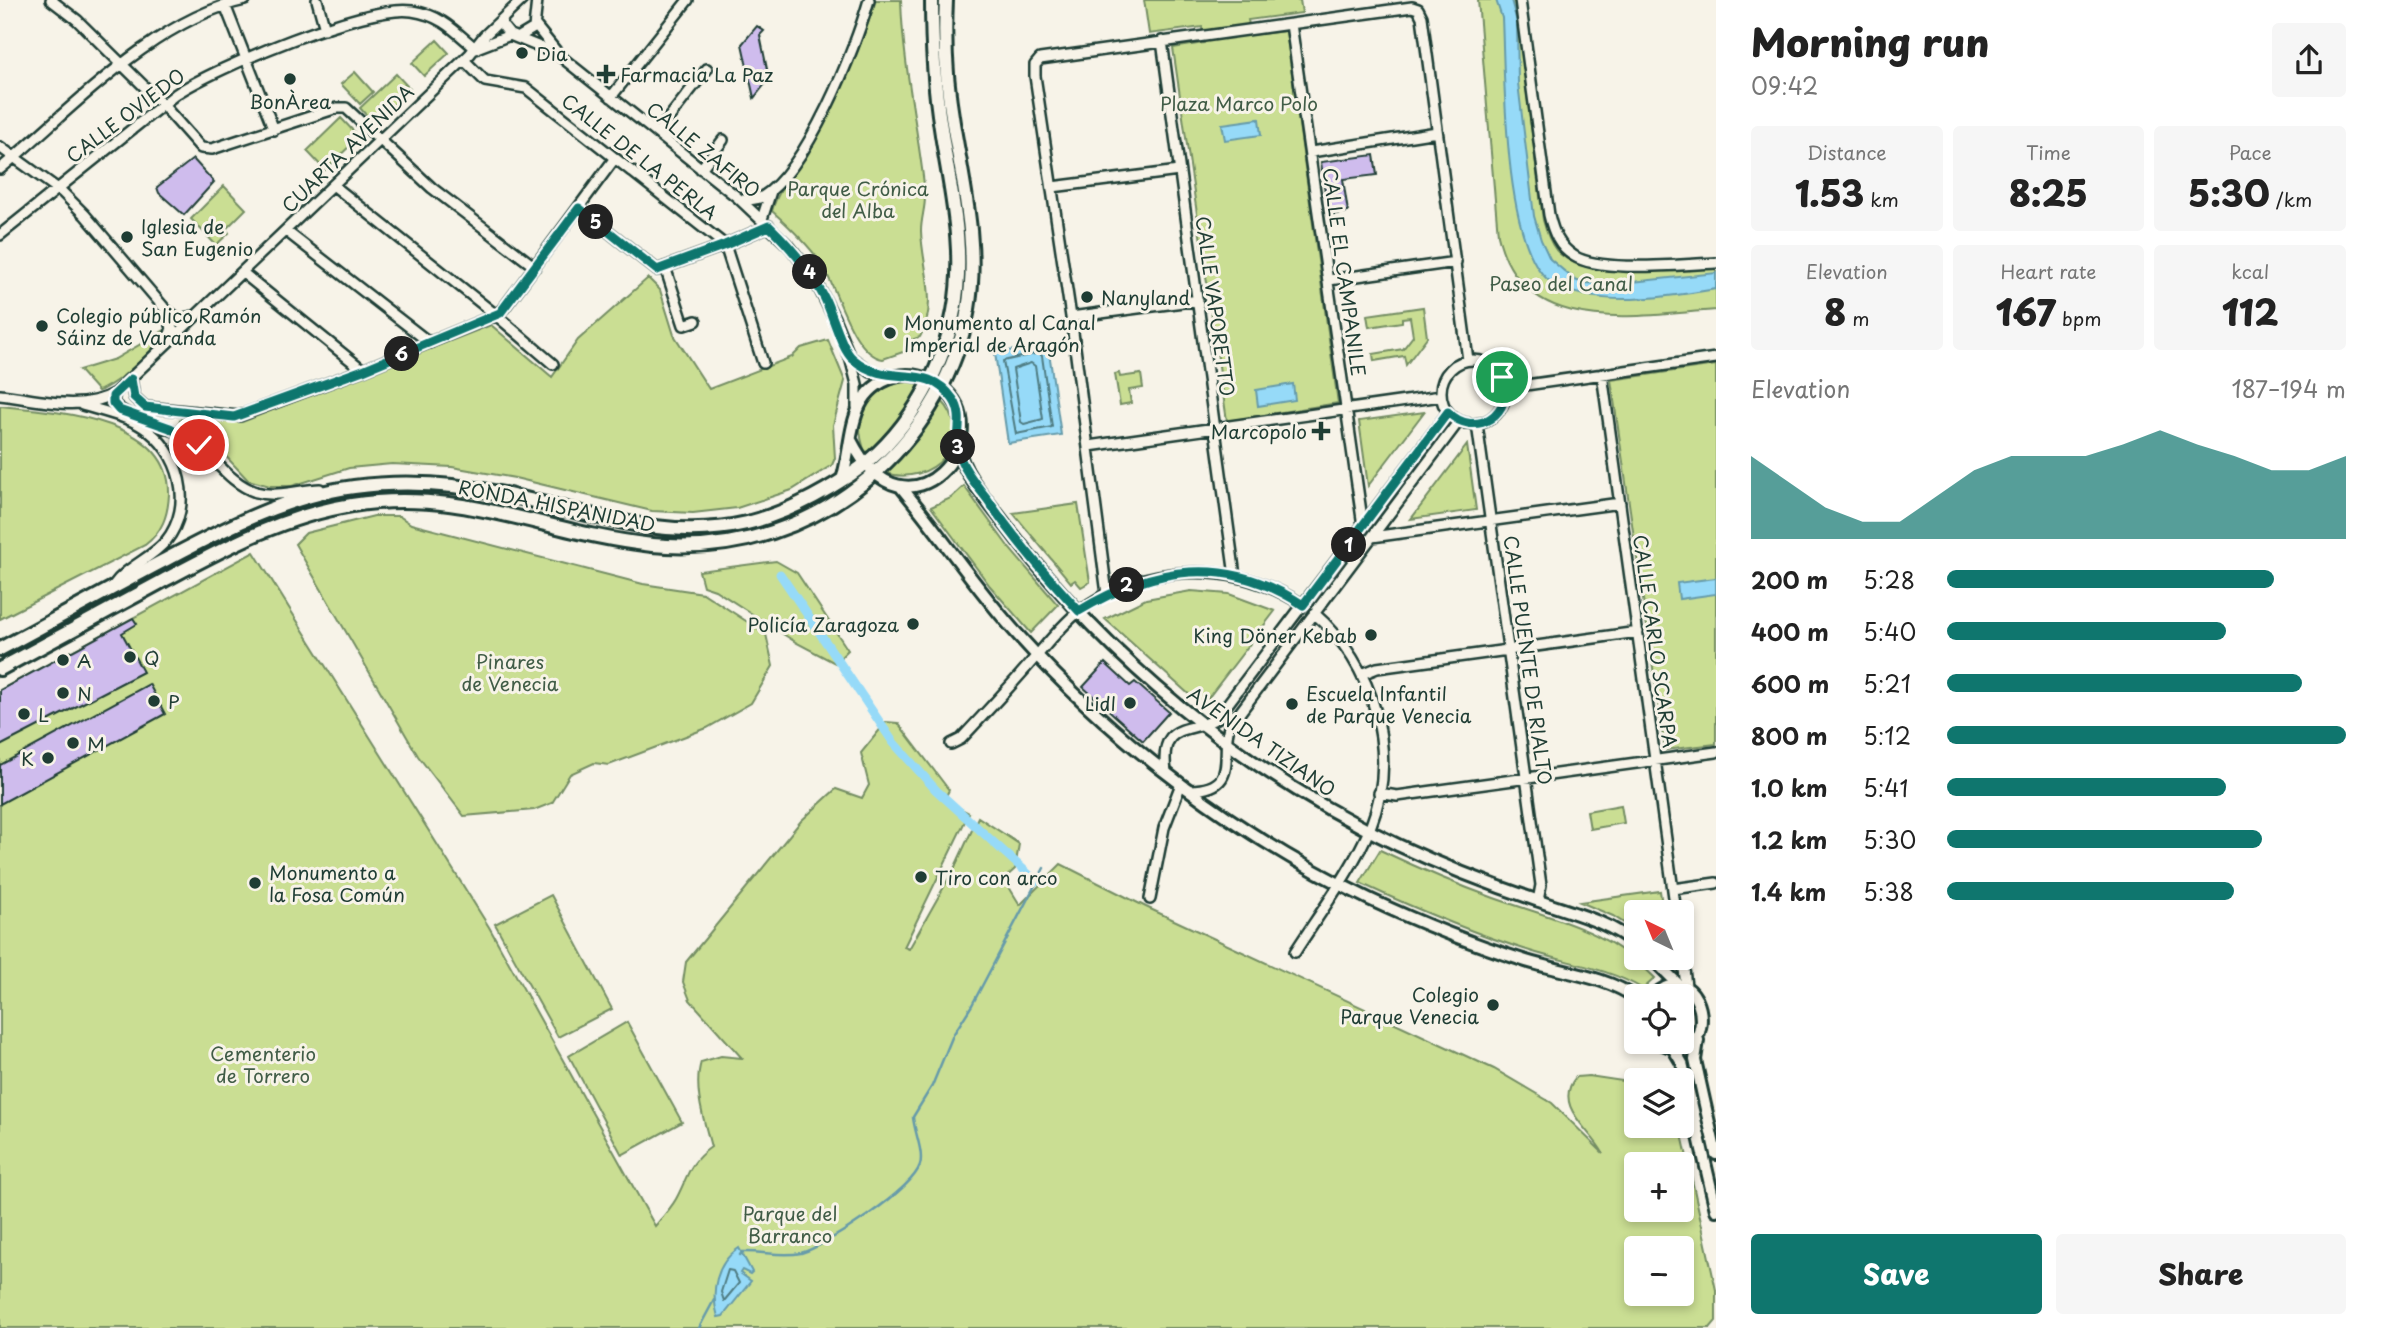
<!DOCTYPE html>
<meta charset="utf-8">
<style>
:root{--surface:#fff;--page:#f6f6f6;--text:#222;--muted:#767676;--accent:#0f766e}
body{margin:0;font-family:"Playpen Sans",sans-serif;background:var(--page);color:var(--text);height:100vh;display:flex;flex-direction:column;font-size:26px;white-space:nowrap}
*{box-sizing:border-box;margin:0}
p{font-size:23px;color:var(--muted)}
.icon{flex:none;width:38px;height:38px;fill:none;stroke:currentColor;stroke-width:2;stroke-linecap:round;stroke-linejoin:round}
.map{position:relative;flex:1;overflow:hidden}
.details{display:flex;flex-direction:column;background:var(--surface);width:665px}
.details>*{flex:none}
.needle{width:46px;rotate:317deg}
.tools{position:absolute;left:1624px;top:900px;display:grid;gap:14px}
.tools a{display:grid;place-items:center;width:70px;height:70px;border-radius:7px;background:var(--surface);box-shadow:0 4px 10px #0003;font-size:35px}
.pin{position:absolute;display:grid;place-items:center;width:60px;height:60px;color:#fff;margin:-30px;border:4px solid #fff;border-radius:50%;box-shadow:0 2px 7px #0007}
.km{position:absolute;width:35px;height:35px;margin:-18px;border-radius:50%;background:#222;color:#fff;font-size:19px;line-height:35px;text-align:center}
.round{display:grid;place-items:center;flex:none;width:74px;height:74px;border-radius:7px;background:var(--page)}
.headline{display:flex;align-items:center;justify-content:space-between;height:119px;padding:0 35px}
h1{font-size:38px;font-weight:800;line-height:52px}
.stats{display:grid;grid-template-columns:repeat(3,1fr);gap:10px;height:119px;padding:7px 35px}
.stats div{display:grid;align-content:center;border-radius:7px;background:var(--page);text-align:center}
.stats b{font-size:35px;font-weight:800}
.stats small{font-size:19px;font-weight:400}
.stats p{font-size:19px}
.chart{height:196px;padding:14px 35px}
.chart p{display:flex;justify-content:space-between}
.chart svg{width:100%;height:126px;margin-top:7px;fill:var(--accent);opacity:.7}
.cta{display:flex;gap:14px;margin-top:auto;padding:14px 35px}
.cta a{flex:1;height:80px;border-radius:7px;background:var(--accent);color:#fff;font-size:28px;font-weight:800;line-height:80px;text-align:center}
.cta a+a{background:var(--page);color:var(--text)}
ul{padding:0 35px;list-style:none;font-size:23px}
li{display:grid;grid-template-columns:112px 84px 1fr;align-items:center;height:52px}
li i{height:18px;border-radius:9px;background:var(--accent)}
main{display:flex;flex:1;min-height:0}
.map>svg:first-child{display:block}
.green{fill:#cade93;stroke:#748e64;stroke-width:2;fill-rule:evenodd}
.water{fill:#96daf8;stroke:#669baa;stroke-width:2}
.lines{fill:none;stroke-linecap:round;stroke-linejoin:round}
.shore{stroke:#4f7c82;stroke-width:2}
.stream{stroke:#669baa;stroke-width:2.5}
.canal{stroke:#96daf8;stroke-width:9}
.building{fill:#cfbced;stroke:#1f3d34;stroke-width:2}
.minor-casing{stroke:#1f3d34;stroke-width:14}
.major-casing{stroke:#1f3d34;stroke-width:16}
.highway-casing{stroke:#1f3d34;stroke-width:18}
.minor{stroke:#f7f3e8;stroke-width:9}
.major{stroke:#f7f3e8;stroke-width:10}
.highway{stroke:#f7f3e8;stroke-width:12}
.route-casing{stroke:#fff;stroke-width:14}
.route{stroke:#0f766e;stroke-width:9}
.poi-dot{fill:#1f3d34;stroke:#f7f3e8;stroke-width:2.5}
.labels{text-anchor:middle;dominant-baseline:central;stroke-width:6;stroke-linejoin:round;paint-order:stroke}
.poi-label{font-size:19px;fill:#1f3d34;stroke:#f7f3e8;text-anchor:start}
.park-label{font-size:19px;fill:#415d47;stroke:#f7f3e8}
.street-label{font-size:19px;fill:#1f3d34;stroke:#f7f3e8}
</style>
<main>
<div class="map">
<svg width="1716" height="1328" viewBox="0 0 1716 1328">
<rect width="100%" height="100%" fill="#f7f3e8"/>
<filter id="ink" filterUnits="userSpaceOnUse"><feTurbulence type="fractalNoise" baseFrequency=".0143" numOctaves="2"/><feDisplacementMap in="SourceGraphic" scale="14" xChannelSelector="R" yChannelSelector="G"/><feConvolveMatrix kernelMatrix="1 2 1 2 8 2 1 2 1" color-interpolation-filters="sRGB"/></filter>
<g filter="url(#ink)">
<path class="green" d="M876,0H901C903,66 918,128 925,193C926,206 921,218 921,231C922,266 939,304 920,337L911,340L906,351L883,359C852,354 838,289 821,263C808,244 790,227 772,211C778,187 798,169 811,147C839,100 859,52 876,0Z
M1144,0H1300L1302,13L1248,20L1251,35L1286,31L1338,403L1227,421L1173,48L1204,43L1202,27L1149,34Z
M1478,0H1515L1543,220C1546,231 1549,241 1556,250C1587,284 1674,268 1716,265V310C1637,315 1522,340 1498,235Z
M437,40L449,53L424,76L412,63Z
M355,72L373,92L360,104L341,84Z
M396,74L410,89L374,124L360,108Z
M341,118L359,137L325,170L307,151Z
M224,186L246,209L226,229L229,233L216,245L191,219Z
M648,278L660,290L674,335L709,389L792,357L801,348L828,340L845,381L833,425L835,458L832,465L792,490L737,508L693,513L652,511L515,478L452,467L392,464L349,468L292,486H270L248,480L208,437L178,424L181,419L242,422L491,325L552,377L578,340Z
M1423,307L1427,337L1406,365L1404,356L1374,361L1373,354L1403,349L1413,336L1410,317L1402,318V322L1369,327L1367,315Z
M163,331C156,351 121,380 101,390L98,391L79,370L115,359Z
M1716,365V744L1665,750L1611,380Z
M1119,373L1120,377L1141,374L1143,388L1129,390L1131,403L1120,405L1115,374Z
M914,380L923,383L897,421L866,455C849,410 868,386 914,380Z
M941,400C978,437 933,490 883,472Z
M0,406C54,411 171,418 169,494C168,516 162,532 145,545L0,619Z
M1424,412L1368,486L1359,421Z
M1467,445L1476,510L1411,519Z
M964,486L1010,549L1058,605L1031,633L990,586L931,507L951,498Z
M1078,504L1090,582L1081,587L1075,580L1071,583L1013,513Z
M374,516H399L411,524L643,584L703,593L766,634L773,666L751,703L707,728L609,765L594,763L570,774L552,803L534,810L464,816L418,756L295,544L306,533Z
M254,552L489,927L655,1226C662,1218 671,1208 676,1199C688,1177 688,1163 711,1147C704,1120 693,1089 701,1062L721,1056L742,1058L690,1000L683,982L686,962L801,821L836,789L862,798L869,785L861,753L886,722L898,723L949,790L944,800L969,813L904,947L909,949L954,869L978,817L1019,844L1015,869L1004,879L1020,905L1061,864L1146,907L1494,1069L1552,1103L1603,1153C1591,1130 1552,1106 1576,1077L1589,1076L1636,1083V1125H1680L1716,1290V1321L1710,1328H0V690ZM1636,1164H1682V1209H1636ZM1636,1248H1682V1293H1636Z
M776,561L797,573L848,650L835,663L797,643L715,590L703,586L699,571Z
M1191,591L1229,594L1275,611L1202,706L1105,619L1146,599Z
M1621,805L1624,823L1590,829L1587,811Z
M1380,850C1418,868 1455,884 1494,898C1556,920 1608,929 1655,978L1643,989C1608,968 1568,963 1530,951C1472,933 1416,909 1360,883Z
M1660,891L1663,912H1636V931L1613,916L1580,902Z
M551,895L612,1009L558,1037L495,924Z
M627,1022L682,1122L622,1155L569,1056Z"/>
<path class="water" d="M1496,0H1511L1517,22L1518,83L1534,216L1541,240L1550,259L1575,280L1583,283L1613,284L1716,273V289C1668,297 1598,309 1554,284C1502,255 1505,75 1502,18Z
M1259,119L1261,135L1225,140L1222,124Z
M1048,345L1061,435L1008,443L995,353Z
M1293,384L1295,400L1258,406L1256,390Z
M1716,578V594L1679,599L1677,583Z
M739,1248L752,1272L750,1274L742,1270L740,1273L751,1281L723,1316L718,1317C710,1292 716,1263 739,1248Z"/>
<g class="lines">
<path class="shore" d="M1039,353L1042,356L1052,427L1016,434L1003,361Z
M1031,363L1035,366L1043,419L1024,424L1021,422L1013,369Z
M728,1270L733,1271L739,1283L724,1301L721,1292Z"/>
<path class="stream" d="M740,1255L742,1252C762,1251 781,1257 801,1253C826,1246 912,1190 920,1165C924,1152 914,1131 913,1117L932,1086L953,1035L972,1005L1044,868
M699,1328L714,1300"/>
<path class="canal" d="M780,574L893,742L936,790L1036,881"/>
</g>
<path class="building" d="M757,26L764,31L760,35L769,79L754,98L742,44Z
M1374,155L1377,175L1343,179L1348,212L1328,215L1321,162Z
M193,159L214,182L184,215L159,193L157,187Z
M133,618L137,624L122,633L143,672L0,746V690Z
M1105,663L1130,686L1135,682L1169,712L1143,741L1083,687Z
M149,684L165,714L0,804V765Z"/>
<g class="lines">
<g class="minor-casing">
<path id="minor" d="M51,0L77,20L162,104L201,148L212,149L337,108H346L432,188L535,267
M317,0L325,29
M1520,0L1549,215C1553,232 1559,247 1574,256C1600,273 1683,264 1716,263
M225,5L274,130
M503,18L502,25L510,35L552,52
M1291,24L1363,526
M535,25L560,56L737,197L790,247L814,278L834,318L850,357L857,384V407
M519,37L534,28L537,0
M1162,41L1235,576
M479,47L510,35
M464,60L485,81L526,88L725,245L763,363
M611,97L688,0
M657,133L707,69
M0,147L62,192L85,215L166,310L179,319L195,316
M1311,152L1437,132
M0,169C70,111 154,19 245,0
M701,169L723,140
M333,185L496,315L553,364
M1052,187L1179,171
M741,200C748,200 755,200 762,197C807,170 855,49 869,0
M579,208L657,270L725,245L769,226
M762,219L771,191
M286,231L430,343
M0,235L176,94C217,67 367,4 412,11C441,15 455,31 476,49
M665,267L684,325L696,321
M243,273L363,370
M1329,280L1456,262
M166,310L172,328L167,343
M1071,317L1198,300
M850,357L871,372L894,377
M1441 392a32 32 0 1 1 64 0a32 32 0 1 1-64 0Z
M1602,374L1676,912
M131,379L134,397L145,407L239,416L363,370L496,315L504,308L615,158
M1505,388L1716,358
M115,393L113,401C119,417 167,426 184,435C211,450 226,482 256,492C277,498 299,490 320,489
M0,395C37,399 81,413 115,393L470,54L484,36L522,0
M82,405C102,411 126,416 143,427C180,451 195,505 166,541C151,559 126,567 113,586
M1477,424L1541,885L1538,901
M1089,446L1441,396
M1372,537L1620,503
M1107,594L1071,317L1035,76V65L1040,59L1412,7L1418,9L1422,17L1468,360
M1362,674L1377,668L1638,632
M951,744L961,739C985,713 1010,687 1033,660C1047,644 1061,626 1077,613C1143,561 1234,560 1303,605
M1166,772C1159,719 1190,735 1217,718L1448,413
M1190,790C1241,789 1220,755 1229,727L1459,421
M1379,793L1397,796L1716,752
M1673,889L1716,883
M1150,899L1164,828L1181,784
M1295,952C1318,916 1354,867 1370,828C1400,753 1374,665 1314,613
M1682,952L1686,986"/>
</g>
<g class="major-casing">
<path id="major" d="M958,448C964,476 988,501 1005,524C1107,660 1244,772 1398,845C1443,866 1489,884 1536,900C1572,913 1606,920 1636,944
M842,480C854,441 846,392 894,377C910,372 927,377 940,386C1006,433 907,552 851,440
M901,487C942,536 976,589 1019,636C1116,744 1238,836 1369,899C1420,923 1472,944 1526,961C1561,972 1606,976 1636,998
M1651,957L1678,984
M1654,996C1694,958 1716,1028 1689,1046C1677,1050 1668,1048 1658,1041
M1698,1040L1695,1060L1716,1154
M1673,1048L1682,1063L1716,1210"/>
</g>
<g class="highway-casing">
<path id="highway" d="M0,649C54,620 108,590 163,561C224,529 285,496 354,487C406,480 458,484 509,495C588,513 666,542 747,523C784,514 818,496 850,475C904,439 942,374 954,311C966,248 950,189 941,128C934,85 932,43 932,0
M0,669C53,640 106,612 159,583C221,550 282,516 352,505C463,487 547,534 652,545C735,553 816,527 878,470C924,428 957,371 968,309C979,246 963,184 953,123C946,82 944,41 946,0"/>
</g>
<use href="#minor" class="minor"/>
<use href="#major" class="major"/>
<use href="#highway" class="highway"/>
</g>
</g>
<g class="lines" filter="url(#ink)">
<g class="route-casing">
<path id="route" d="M199,445L170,428L119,410L113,403V396L131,379L134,397L145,407L234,417L363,370L500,313L579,208L657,270L725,245L769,226C791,247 810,270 824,297C832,312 841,349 853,359C890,390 925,360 953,399C967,419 952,440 961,460C967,475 979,488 988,500C1015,540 1047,576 1079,611C1154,566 1226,554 1303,605L1448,412C1475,440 1516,413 1502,377"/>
</g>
<use href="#route" class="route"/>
</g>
<g class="poi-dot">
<circle cx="522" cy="53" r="7"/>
<path d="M602.5 63.5h7v7h7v7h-7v7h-7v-7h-7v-7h7z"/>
<circle cx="290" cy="79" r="7"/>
<circle cx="127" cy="237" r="7"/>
<circle cx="1087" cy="297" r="7"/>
<circle cx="42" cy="326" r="7"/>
<circle cx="890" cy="333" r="7"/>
<path d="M1317.5 420.5h7v7h7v7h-7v7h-7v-7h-7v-7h7z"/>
<circle cx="913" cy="624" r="7"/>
<circle cx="1371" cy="635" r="7"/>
<circle cx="130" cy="657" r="7"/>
<circle cx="63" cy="660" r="7"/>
<circle cx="63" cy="693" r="7"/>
<circle cx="154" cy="701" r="7"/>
<circle cx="1130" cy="703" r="7"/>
<circle cx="1292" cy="704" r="7"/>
<circle cx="24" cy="714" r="7"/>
<circle cx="73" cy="743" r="7"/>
<circle cx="48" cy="758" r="7"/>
<circle cx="921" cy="877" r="7"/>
<circle cx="255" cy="883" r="7"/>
<circle cx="1493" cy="1005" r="7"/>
</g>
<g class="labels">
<g class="poi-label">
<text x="536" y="53">Dia</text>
<text x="620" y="74">Farmacia La Paz</text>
<text x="290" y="101" text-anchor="middle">BonÀrea</text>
<text x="141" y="226">Iglesia de<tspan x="141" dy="22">San Eugenio</tspan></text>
<text x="1101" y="297">Nanyland</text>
<text x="56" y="315">Colegio público Ramón<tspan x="56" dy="22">Sáinz de Varanda</tspan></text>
<text x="904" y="322">Monumento al Canal<tspan x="904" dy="22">Imperial de Aragón</tspan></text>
<text x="1307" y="431" text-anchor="end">Marcopolo</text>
<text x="899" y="624" text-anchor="end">Policía Zaragoza</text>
<text x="1357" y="635" text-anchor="end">King Döner Kebab</text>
<text x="144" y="657">Q</text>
<text x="77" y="660">A</text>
<text x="77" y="693">N</text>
<text x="1306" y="693">Escuela Infantil<tspan x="1306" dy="22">de Parque Venecia</tspan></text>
<text x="168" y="701">P</text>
<text x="1116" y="703" text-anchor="end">Lidl</text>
<text x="38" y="714">L</text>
<text x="87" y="743">M</text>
<text x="34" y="758" text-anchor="end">K</text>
<text x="269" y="872">Monumento a<tspan x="269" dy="22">la Fosa Común</tspan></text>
<text x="935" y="877">Tiro con arco</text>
<text x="1479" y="994" text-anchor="end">Colegio<tspan x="1479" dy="22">Parque Venecia</tspan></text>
</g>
<g class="park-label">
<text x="1239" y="103">Plaza Marco Polo</text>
<text x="858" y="188">Parque Crónica<tspan x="858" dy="22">del Alba</tspan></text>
<text x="1561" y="283">Paseo del Canal</text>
<text x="510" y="661">Pinares<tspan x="510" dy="22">de Venecia</tspan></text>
<text x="263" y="1053">Cementerio<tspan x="263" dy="22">de Torrero</tspan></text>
<text x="790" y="1213">Parque del<tspan x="790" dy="22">Barranco</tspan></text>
</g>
<g class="street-label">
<text transform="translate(125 115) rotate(-37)">CALLE OVIEDO</text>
<text transform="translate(347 148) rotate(-44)">CUARTA AVENIDA</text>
<text transform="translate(704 149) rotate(39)">CALLE ZAFIRO</text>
<text transform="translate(640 156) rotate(38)">CALLE DE LA PERLA</text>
<text transform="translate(1345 272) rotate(82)">CALLE EL CAMPANILE</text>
<text transform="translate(1216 306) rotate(82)">CALLE VAPORETTO</text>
<text transform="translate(557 505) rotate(11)">RONDA HISPANIDAD</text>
<text transform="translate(1656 641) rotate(82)">CALLE CARLO SCARPA</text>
<text transform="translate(1529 660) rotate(82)">CALLE PUENTE DE RIALTO</text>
<text transform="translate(1262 741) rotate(35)">AVENIDA TIZIANO</text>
</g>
</g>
</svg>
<div class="tools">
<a><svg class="needle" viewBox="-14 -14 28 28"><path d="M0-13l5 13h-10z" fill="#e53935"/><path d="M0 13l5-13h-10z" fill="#767676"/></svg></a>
<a><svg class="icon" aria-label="locate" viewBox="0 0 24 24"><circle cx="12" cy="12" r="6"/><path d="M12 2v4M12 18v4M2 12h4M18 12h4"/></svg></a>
<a><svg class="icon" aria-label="layers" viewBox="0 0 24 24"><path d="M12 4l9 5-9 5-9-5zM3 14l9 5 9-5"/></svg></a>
<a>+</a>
<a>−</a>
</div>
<div class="pin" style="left:1502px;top:377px;background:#1e9e55"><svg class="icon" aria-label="arrive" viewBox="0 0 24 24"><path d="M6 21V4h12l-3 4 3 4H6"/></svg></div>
<div class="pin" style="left:199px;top:445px;background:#d93025"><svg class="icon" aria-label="check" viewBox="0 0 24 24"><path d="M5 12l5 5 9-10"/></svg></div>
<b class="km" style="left:1349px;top:545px">1</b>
<b class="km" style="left:1127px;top:585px">2</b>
<b class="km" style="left:958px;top:447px">3</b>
<b class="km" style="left:810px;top:272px">4</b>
<b class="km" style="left:596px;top:222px">5</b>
<b class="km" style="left:402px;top:354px">6</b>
</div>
<section class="details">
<div class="headline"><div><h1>Morning run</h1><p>09:42</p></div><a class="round"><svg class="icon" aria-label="share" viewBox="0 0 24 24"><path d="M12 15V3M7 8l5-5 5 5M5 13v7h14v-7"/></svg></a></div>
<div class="stats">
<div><p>Distance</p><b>1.53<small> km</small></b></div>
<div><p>Time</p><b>8:25</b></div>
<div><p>Pace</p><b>5:30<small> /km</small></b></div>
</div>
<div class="stats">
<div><p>Elevation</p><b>8<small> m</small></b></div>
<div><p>Heart rate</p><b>167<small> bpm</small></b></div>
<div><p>kcal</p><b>112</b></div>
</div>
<div class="chart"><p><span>Elevation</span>187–194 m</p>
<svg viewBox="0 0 160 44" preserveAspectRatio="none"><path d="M0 44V15L10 24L20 33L30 38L40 38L50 29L60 20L70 15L80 15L90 15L100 11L110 6L120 11L130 15L140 20L150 20L160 15V44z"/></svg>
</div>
<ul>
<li><b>200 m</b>5:28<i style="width:82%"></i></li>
<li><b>400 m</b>5:40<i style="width:70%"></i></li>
<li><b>600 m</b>5:21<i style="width:89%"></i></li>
<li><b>800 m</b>5:12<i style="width:100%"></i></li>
<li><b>1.0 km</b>5:41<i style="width:70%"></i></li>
<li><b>1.2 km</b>5:30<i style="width:79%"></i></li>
<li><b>1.4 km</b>5:38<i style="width:72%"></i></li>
</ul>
<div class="cta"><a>Save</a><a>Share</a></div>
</section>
</main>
